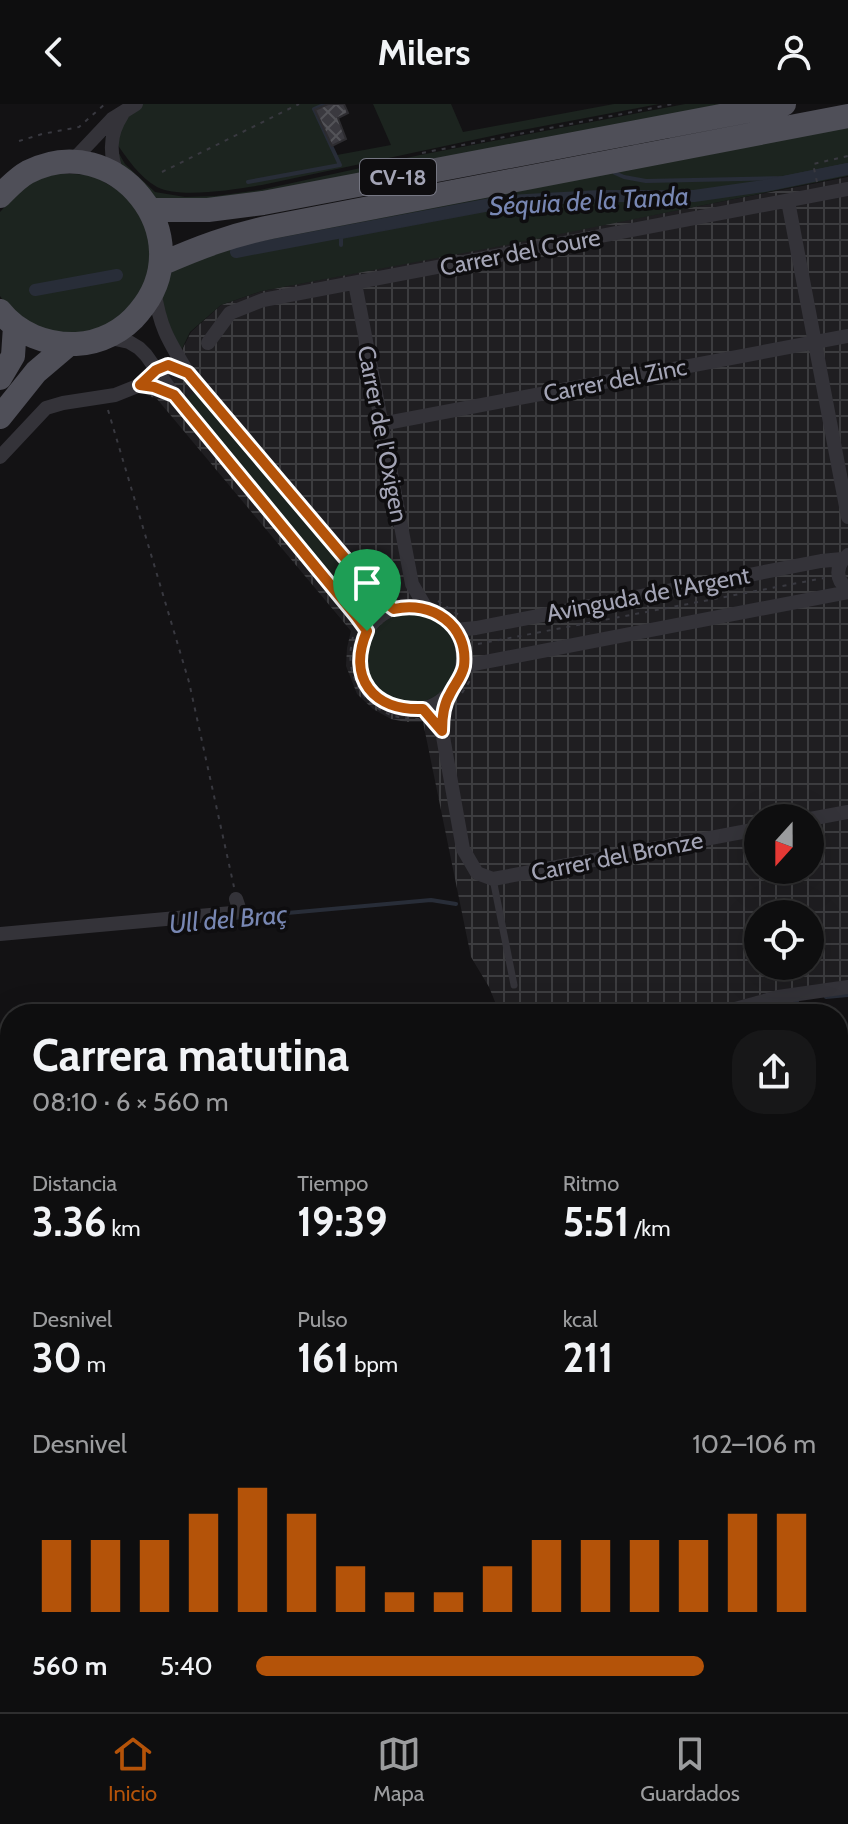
<!DOCTYPE html>
<html lang="es">
<meta charset="utf-8">
<style>
:root{--surface:#0e0e0f;--page:#171718;--text:#f1f3f6;--muted:#9b9c9e;--line:#2e2e2f;--accent:#b45309}
body{margin:0;font-family:Cabin,sans-serif;background:var(--page);color:var(--text);height:100vh;display:flex;flex-direction:column;font-size:30px;white-space:nowrap}
*{box-sizing:border-box;margin:0}
p{font-size:26px;color:var(--muted)}
.icon{flex:none;width:44px;height:44px;fill:none;stroke:currentColor;stroke-width:2;stroke-linecap:round;stroke-linejoin:round}
.map{position:relative;flex:1;overflow:hidden}
.panel{position:absolute;left:0px;top:900px;width:848px;height:708px;display:flex;flex-direction:column;background:var(--surface);border-radius:32px 32px 0 0;box-shadow:0 8px 32px #0002,0 0 0 2px var(--line)}
.panel>*{flex:none}
.needle{width:52px;rotate:201deg}
.fabs{position:absolute;left:744px;top:700px;display:grid;gap:16px}
.fabs a{display:grid;place-items:center;width:80px;height:80px;border-radius:50%;background:var(--surface);box-shadow:0 8px 32px #0002,0 0 0 2px var(--line);font-size:40px}
.pin{position:absolute;display:grid;place-items:center;width:68px;height:68px;color:#fff;margin:-82px -34px;border-radius:50% 50% 50% 0;rotate:-45deg;box-shadow:0 0 8px #0007}
.pin .icon{rotate:45deg}
.round{display:grid;place-items:center;flex:none;width:84px;height:84px;border-radius:32px;background:var(--page)}
.summary{display:flex;align-items:center;justify-content:space-between;height:136px;padding:0 32px}
h1{font-size:44px;font-weight:700;line-height:60px}
.figures{display:grid;grid-template-columns:repeat(3,1fr);gap:12px;height:136px;padding:8px 32px}
.figures div{display:grid;align-content:center}
.figures b{font-size:40px;font-weight:700}
.figures small{font-size:22px;font-weight:400}
.figures p{font-size:22px}
.chart{height:224px;padding:16px 32px}
.chart p{display:flex;justify-content:space-between}
.chart svg{width:100%;height:144px;margin-top:8px;stroke:var(--accent);stroke-width:6}
ul{padding:0 32px;list-style:none;font-size:26px}
li{display:grid;grid-template-columns:128px 96px 1fr;align-items:center;height:60px}
li i{height:20px;border-radius:10px;background:var(--accent)}
header{display:flex;justify-content:space-between;align-items:center;height:104px;padding:0 32px;background:var(--surface);font-size:36px;font-weight:700}
.menu{display:flex;justify-content:space-around;align-items:center;height:112px;border-top:2px solid var(--line);background:var(--surface);font-size:22px;color:var(--muted)}
.menu a{display:grid;justify-items:center;gap:4px}
.menu .on{color:var(--accent)}
.map>svg:first-child{display:block}
.industrial{fill:url(#industrial-grid);fill-rule:evenodd}
.green{fill:#1c241f}
.lines{fill:none;stroke-linecap:round;stroke-linejoin:round}
.stream{stroke:#282d38;stroke-width:4}
.canal{stroke:#282d38;stroke-width:12}
.building{fill:url(#building-cross-hatch);stroke:#2d2c30;stroke-width:2}
.path{stroke:#393940;stroke-width:2;stroke-dasharray:4 6;stroke-linecap:butt}
.lane{stroke:#343339;stroke-width:7}
.street{stroke:#343339;stroke-width:14}
.primary{stroke:#4f4f58;stroke-width:24}
.route-casing{stroke:#fff;stroke-width:16}
.route{stroke:#b45309;stroke-width:10}
.labels{text-anchor:middle;dominant-baseline:central;stroke-width:7;stroke-linejoin:round;paint-order:stroke}
.shield{fill:#0e0d0f;stroke:#767783;stroke-width:2}
.shield-label{font-size:22px;font-weight:bold;fill:#a3a4b5}
.street-label{font-size:24px;fill:#a3a4b5;stroke:#0e0d0f}
.water-label{font-size:26px;font-style:italic;fill:#7887b3;stroke:#0e0d0f}
</style>
<header><svg class="icon" aria-label="back" viewBox="0 0 24 24"><path d="M15 5l-7 7 7 7"/></svg>Milers<svg class="icon" aria-label="person" viewBox="0 0 24 24"><circle cx="12" cy="8" r="4"/><path d="M4 21q1-7 8-7t8 7"/></svg></header>
<div class="map">
<svg width="848" height="1608" viewBox="0 0 848 1608">
<defs>
<pattern id="industrial-grid" width="8" height="8" patternUnits="userSpaceOnUse" patternTransform="scale(2)"><rect width="8" height="8" fill="#1f1e21"/><path d="M0 4h8M4 0v8" fill="none" stroke="#3c3c3f"/></pattern>
<pattern id="building-cross-hatch" width="8" height="8" patternUnits="userSpaceOnUse" patternTransform="scale(2)"><rect width="8" height="8" fill="#3a393f"/><path d="M0 0l8 8M0 8l8-8" fill="none" stroke="#535358"/></pattern>
</defs>
<rect width="100%" height="100%" fill="#131214"/>
<path class="industrial" d="M848,73V876L763,890L694,910H500L489,883L471,853L423,618H406L391,615L373,605L357,590L346,562L347,544L351,527L157,295L142,289L180,250L191,228L221,201L262,187ZM758,714H810V766H758ZM758,810H810V862H758Z"/>
<path class="green" d="M141,0H326L314,6L337,51L391,41L373,0H451L463,28L614,0H659L501,30L262,81C236,85 181,95 157,83C140,74 126,53 115,37L125,11Z
M685,0H749L245,95L156,96L124,68L117,46L125,60L155,88L185,93L216,92L260,86L420,51Z
M848,19V72L501,142L262,187L221,201L190,228L180,249L166,226L161,193L167,174L171,169L177,164L213,145Z
M54,69L92,71L131,94L151,135L149,173L125,211L88,230L45,228L7,202L0,192V108L25,81Z
M196,287L378,504L366,515L184,296Z
M366 554a45 45 0 1 1 90 0a45 45 0 1 1-90 0Z"/>
<g class="lines">
<path class="stream" d="M615,69L624,73L646,77L784,74L848,61
M248,78L340,61L314,5L326,0
M341,141V133L501,103L554,98L695,94L697,92
M233,814L431,796L456,800
M826,893L848,891
M755,906L797,897
M0,1361L7,1351"/>
<path class="canal" d="M236,148L507,97L600,92H694L764,82L848,65
M35,186L117,171"/>
</g>
<path class="building" d="M328,0H344L348,9L338,14L346,35L332,42L315,6Z
M838,1559L848,1577V1608H838L832,1598H838Z"/>
<g class="lines">
<path class="path" d="M19,37L42,30L79,23L105,0
M422,49L673,0
M162,68L299,0
M817,78L813,60L848,52
M108,306L189,578L234,783
M438,497L459,511
M353,533C344,566 359,599 391,611C402,615 413,615 423,615L430,621
M478,540L824,474
M462,589L471,575
M558,1598L564,1608
M829,1598L834,1608
M756,1608L771,1600"/>
<path class="lane" d="M493,775L514,881"/>
<path class="street" d="M67,58L78,51L112,15L136,0
M118,71C109,50 109,31 122,11
M788,97L848,413
M355,179L412,480L426,504
M154,185C160,224 168,236 188,269L373,488L394,505
M106,233L129,238L139,244L146,251L174,291L367,527
M208,239L230,209L263,196L848,85
M381,320L848,232
M0,353L46,304L63,299L115,291L140,281L156,266L168,261L188,269
M848,451C835,461 835,476 848,485
M359 554a52 52 0 1 1 104 0a52 52 0 1 1-104 0Z
M455,526L476,524L821,457L842,455
M464,562L848,488
M448,592L443,612L442,627L463,745L477,769L493,775L758,725
M810,715L848,708
M0,830L232,809L239,804L236,795
M717,910L778,893L848,883
M0,1206L10,1203
M0,1330L10,1341
M152,1598L156,1608"/>
<path class="primary" d="M0,92C9,83 17,74 28,68C116,23 203,133 139,208C124,227 100,239 76,240C47,241 18,230 0,207
M151,106H208L263,99L784,0
M161,160C200,143 229,132 271,123L848,12
M0,274L13,252L15,222
M0,313L36,268L69,240"/>
</g>
<g class="lines">
<g class="route-casing">
<path id="route" d="M168,261L188,269L378,493L394,505C431,496 469,521 464,562C462,573 454,581 450,590C443,601 442,615 442,627L423,605C373,607 347,574 367,527L356,512L174,291L154,283L140,281L156,266Z"/>
</g>
<use href="#route" class="route"/>
</g>
<g class="labels">
<rect class="shield" x="360" y="55" width="76" height="36" rx="6"/>
<g class="shield-label">
<text x="398" y="73">CV-18</text>
</g>
<g class="street-label">
<text transform="translate(520 148) rotate(-11)">Carrer del Coure</text>
<text transform="translate(615 276) rotate(-11)">Carrer del Zinc</text>
<text transform="translate(383 330) rotate(79)">Carrer de l'Oxigen</text>
<text transform="translate(648 490) rotate(-11)">Avinguda de l'Argent</text>
<text transform="translate(617 752) rotate(-11)">Carrer del Bronze</text>
</g>
<g class="water-label">
<text transform="translate(589 97) rotate(-3)">Séquia de la Tanda</text>
<text transform="translate(228 815) rotate(-5)">Ull del Braç</text>
</g>
</g>
</svg>
<div class="fabs">
<a><svg class="needle" viewBox="-14 -14 28 28"><path d="M0-13l5 13h-10z" fill="#e53935"/><path d="M0 13l5-13h-10z" fill="#9b9c9e"/></svg></a>
<a><svg class="icon" aria-label="locate" viewBox="0 0 24 24"><circle cx="12" cy="12" r="6"/><path d="M12 2v4M12 18v4M2 12h4M18 12h4"/></svg></a>
</div>
<div class="pin" style="left:367px;top:527px;background:#1e9e55"><svg class="icon" aria-label="arrive" viewBox="0 0 24 24"><path d="M6 21V4h12l-3 4 3 4H6"/></svg></div>
<section class="panel">
<div class="summary"><div><h1>Carrera matutina</h1><p>08:10 · 6 × 560 m</p></div><a class="round"><svg class="icon" aria-label="share" viewBox="0 0 24 24"><path d="M12 15V3M7 8l5-5 5 5M5 13v7h14v-7"/></svg></a></div>
<div class="figures">
<div><p>Distancia</p><b>3.36<small> km</small></b></div>
<div><p>Tiempo</p><b>19:39</b></div>
<div><p>Ritmo</p><b>5:51<small> /km</small></b></div>
</div>
<div class="figures">
<div><p>Desnivel</p><b>30<small> m</small></b></div>
<div><p>Pulso</p><b>161<small> bpm</small></b></div>
<div><p>kcal</p><b>211</b></div>
</div>
<div class="chart"><p><span>Desnivel</span>102–106 m</p>
<svg viewBox="0 0 160 44" preserveAspectRatio="none"><path d="M5 44V22M15 44V22M25 44V22M35 44V14M45 44V6M55 44V14M65 44V30M75 44V38M85 44V38M95 44V30M105 44V22M115 44V22M125 44V22M135 44V22M145 44V14M155 44V14"/></svg>
</div>
<ul>
<li><b>560 m</b>5:40<i style="width:80%"></i></li>
</ul>
</section>
</div>
<nav class="menu">
<a class="on"><svg class="icon" aria-label="home" viewBox="0 0 24 24"><path d="M3 11l9-7 9 7M6 9v11h12V9"/></svg>Inicio</a>
<a><svg class="icon" aria-label="map" viewBox="0 0 24 24"><path d="M3 6l6-2 6 2 6-2v14l-6 2-6-2-6 2zM9 4v14M15 6v14"/></svg>Mapa</a>
<a><svg class="icon" aria-label="saved" viewBox="0 0 24 24"><path d="M7 4h10v16l-5-4-5 4z"/></svg>Guardados</a>
</nav>
